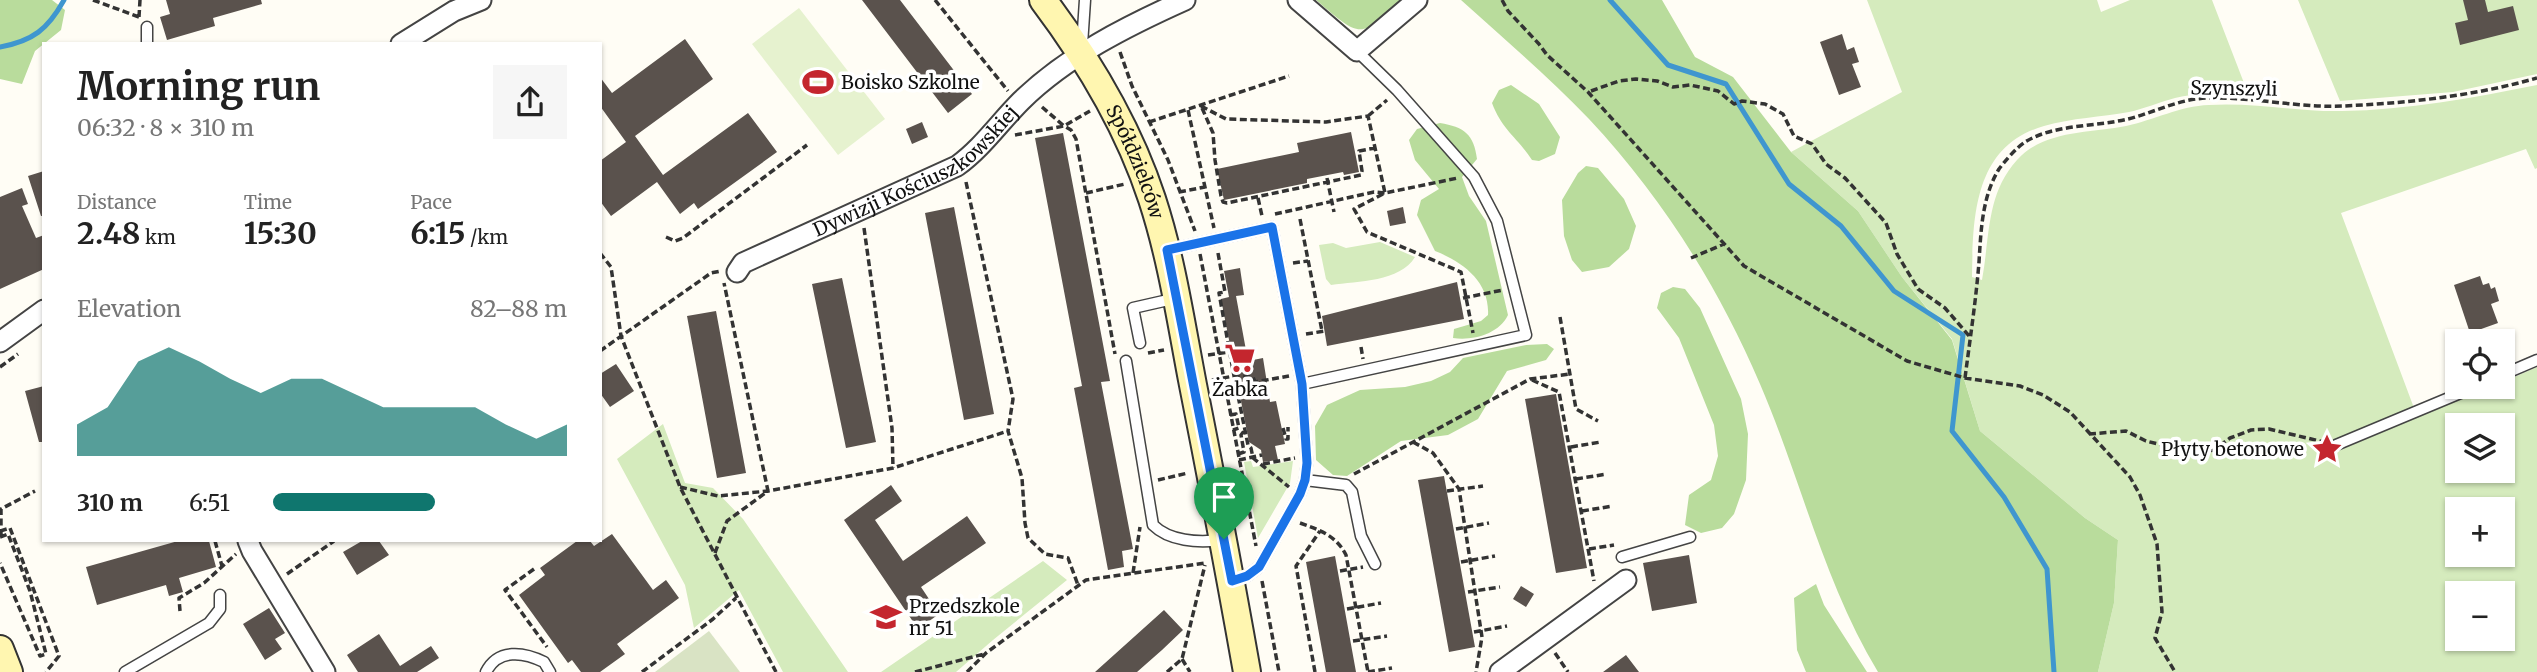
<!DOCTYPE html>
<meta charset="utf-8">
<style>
:root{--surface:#fff;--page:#f6f6f6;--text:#222;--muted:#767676;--accent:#0f766e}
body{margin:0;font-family:Merriweather,serif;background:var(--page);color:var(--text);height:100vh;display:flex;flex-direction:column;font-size:26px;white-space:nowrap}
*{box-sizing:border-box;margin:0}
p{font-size:23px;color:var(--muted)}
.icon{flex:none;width:38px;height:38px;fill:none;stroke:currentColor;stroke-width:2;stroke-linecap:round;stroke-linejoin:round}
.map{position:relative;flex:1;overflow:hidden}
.details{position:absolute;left:42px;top:42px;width:560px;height:500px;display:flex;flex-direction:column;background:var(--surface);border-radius:0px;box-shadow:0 2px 5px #0004}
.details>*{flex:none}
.tools{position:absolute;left:2445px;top:329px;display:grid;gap:14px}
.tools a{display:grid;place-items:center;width:70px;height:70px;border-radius:0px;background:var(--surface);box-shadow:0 2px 5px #0004;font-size:35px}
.pin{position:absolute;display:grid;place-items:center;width:60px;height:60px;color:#fff;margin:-72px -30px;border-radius:50% 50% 50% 0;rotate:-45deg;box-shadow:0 0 7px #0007}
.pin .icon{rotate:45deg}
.round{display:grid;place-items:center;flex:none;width:74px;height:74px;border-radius:0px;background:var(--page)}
.summary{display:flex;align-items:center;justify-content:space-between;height:119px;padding:0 35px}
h1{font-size:38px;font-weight:700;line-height:52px}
.metrics{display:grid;grid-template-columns:repeat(3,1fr);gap:10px;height:119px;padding:7px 35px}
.metrics div{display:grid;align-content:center}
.metrics b{font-size:30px;font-weight:700}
.metrics small{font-size:19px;font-weight:400}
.metrics p{font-size:19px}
.chart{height:196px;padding:14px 35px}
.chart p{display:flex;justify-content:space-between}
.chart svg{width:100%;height:126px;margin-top:7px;fill:var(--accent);opacity:.7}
ul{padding:0 35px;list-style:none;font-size:23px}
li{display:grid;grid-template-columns:112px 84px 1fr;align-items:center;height:52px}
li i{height:18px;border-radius:9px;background:var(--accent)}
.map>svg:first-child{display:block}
.green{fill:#d5ebbd;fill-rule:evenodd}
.forest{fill:#b9dc9c}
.cemetery{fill:#d9e3c4}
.pitch{fill:#e6f2cf}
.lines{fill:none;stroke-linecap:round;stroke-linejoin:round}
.stream{stroke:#3f96cf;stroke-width:5}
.building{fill:#5a524d}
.lane-casing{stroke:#444;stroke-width:13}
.street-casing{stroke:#444;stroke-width:23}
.secondary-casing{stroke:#333;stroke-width:30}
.path{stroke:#333;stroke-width:3.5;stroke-dasharray:7 3.5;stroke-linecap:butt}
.lane{stroke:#fff;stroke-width:10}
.street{stroke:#fff;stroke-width:19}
.secondary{stroke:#fff6b0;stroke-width:26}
.route-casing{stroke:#fff;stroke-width:14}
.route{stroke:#1a73e8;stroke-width:9}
.labels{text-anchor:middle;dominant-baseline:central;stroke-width:7;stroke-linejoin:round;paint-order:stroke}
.poi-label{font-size:19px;fill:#111;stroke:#fff;text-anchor:start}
.street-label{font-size:19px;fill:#111;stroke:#fff}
</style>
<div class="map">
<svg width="2537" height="672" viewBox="0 0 2537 672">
<rect width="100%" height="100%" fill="#fffdf5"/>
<path class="green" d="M1867,0H2097L2101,12L2130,0H2212L2249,96C2225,95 2198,92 2175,98C2159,102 2144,109 2129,112C2101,117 2072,118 2044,126C1974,146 1973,216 1972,277L1982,280C1990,237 1986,194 2017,160C2044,130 2090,133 2126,126C2154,120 2180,106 2209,105C2253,102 2298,112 2342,111C2408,110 2472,98 2537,85V168L2535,169L2526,149L2341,213L2414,408L2318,447L2323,457L2490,387H2502L2503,382L2537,367V672H2098L2114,603L2118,540L2085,518L1980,431L1952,339L1902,277L1858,211L1791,152L1902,92ZM2457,425H2502V471H2457ZM2457,509H2502V555H2457ZM2457,593H2502V639H2457Z
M2298,0H2537V74L2453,92L2340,101Z
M1380,242L1415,257C1400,282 1358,281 1331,285L1326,279L1319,245L1333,243L1346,248Z
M663,424L685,483L713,488L743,519L848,672H783L739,590L694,628L685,585L617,459Z
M1251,461L1253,467L1293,461L1290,483L1258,538L1244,462Z
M1043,561L1067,580L993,640L956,672H881Z"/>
<path class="forest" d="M0,0H52L65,10L61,30L35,51L22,84L0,79Z
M1316,0H1406C1358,38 1363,40 1316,0Z
M1461,0H1662L1695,57L1733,77L1791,152L1858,211L1902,277L1952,340L1980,431L2085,518L2118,540L2114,603L2098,672H1878C1824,583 1801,479 1760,384C1718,286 1662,197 1589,119C1549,77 1504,39 1461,0Z
M1511,85L1539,104L1560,137L1555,154L1539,161L1532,160C1517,137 1502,130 1492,103L1499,90Z
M1440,123C1464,127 1474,134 1477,159L1462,177L1469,196L1486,221L1508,315C1499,334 1473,341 1453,338L1454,329L1481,321L1488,315C1490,282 1463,262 1435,251L1417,215L1421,200L1439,189L1415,160L1409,140L1417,129Z
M1586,166L1598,168L1624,199L1636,226L1629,249L1609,267L1582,272L1572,260L1564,236L1562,200L1578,173Z
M1673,287L1685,289L1700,308L1741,399L1748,434L1746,480L1734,514L1722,528L1701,533L1685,525L1689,495L1711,480L1718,456L1714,425L1679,338L1657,308L1661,293Z
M1547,344L1554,349L1546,360L1507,371L1478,419L1448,435L1401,441L1347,476L1333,475L1316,460L1315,426L1327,405L1360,390L1405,387L1431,381L1450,372L1463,358L1526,345Z
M1816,584L1824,605L1867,672H1806L1797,650L1794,598Z"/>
<path class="cemetery" d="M709,631L740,672H655Z"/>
<path class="pitch" d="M799,8L885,119L838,155L752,44Z"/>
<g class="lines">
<path class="stream" d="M1610,0L1668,65L1726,84L1789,184L1841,226L1894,291L1963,335L1952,431L2004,497L2047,569L2054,672
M0,47C33,41 48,29 64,0"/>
</g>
<path class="building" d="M166,0H261L262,4L213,18L215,26L167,40L160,17L170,14Z
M862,0H900L972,94L948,113Z
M2463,0H2485L2488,12L2513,6L2519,30L2460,45L2455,23L2468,20Z
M1842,34L1847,50L1854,47L1859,62L1852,64L1861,87L1839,95L1820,42Z
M685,39L713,79L635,136L663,175L748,113L777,152L698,209L694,203L680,214L657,182L611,216L600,201V161L626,142L600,106V77L612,93Z
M922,122L928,137L912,144L906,129Z
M1351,132L1359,172L1344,175L1343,172L1307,179V183L1224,200L1217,169L1299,152L1297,143Z
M1063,133L1110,381L1101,382L1133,549L1122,551L1124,567L1108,570L1074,388L1082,386L1035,138Z
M44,171V216H41L28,176Z
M22,188L28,204L22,206L36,238L44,235V269L0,289V197Z
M954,207L994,414L964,420L925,213Z
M1403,207L1406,223L1390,226L1387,211Z
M1240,268L1244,295L1236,296L1248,361L1263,358L1270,402L1276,401L1285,444L1275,446L1278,460L1263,462L1261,450L1249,442L1221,299L1229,297L1224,271Z
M2480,276L2483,285L2489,283L2491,289L2495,287L2499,301L2491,304L2498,323L2470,333L2454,285Z
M842,278L876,442L846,448L812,284Z
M1457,282L1464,319L1327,346L1322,316Z
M716,311L746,473L717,478L687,316Z
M616,364L634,391L610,407L600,393V374Z
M44,386V442H39L25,391Z
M1556,394L1587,568L1556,573L1525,399Z
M1444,476L1475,647L1449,652L1418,480Z
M891,485L902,501L875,520L903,561L967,516L986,543L921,587L939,614L918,629L844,520Z
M612,534L653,590L666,580L679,598L617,644L625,654L600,672H581L572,660L568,663L519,595L545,575L540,568L577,541H590L594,546Z
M178,541H209L216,567L179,578L183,592L169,596L166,585L97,605L86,567Z
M362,541H379L389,555L357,575L343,552Z
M1689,555L1697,603L1652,611L1643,563Z
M1335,556L1356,672H1326L1306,562Z
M1521,586L1534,594L1526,607L1513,599Z
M269,608L285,633L275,639L282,649L265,660L243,624Z
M1164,610L1183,630L1162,650L1137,672H1095Z
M379,634L400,666L431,646L439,658L417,672H358L347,655Z
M1626,655L1639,672H1603Z"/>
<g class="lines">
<g class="lane-casing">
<path id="lane" d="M147,44V27
M1082,45L1085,0
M1167,250L1272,227L1302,384L1307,463L1305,480L1300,494L1259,567L1247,576L1232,580
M1140,343L1133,308L1177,298
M1126,361L1153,525C1169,541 1198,543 1220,540
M2502,375L2537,360
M1302,384L1526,335L1497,221L1474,177L1397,90L1357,51
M2336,445L2475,387
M1305,480L1346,485L1352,492L1361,536L1375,564
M1622,557L1690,537
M125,672L209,623L220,609V595
M486,672C498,648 524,652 544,662L550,672"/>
</g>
<g class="street-casing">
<g id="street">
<path d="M1298,0L1357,51L1417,0"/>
<path d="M401,44L454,11L481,0"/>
<path id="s1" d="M737,272L743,263L957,166C982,148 999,123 1021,101C1067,56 1127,26 1185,0"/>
<path d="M0,342L44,310"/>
<path d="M248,541L252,551L325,672"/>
<path d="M1500,672L1626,580"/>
</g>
</g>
<g class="secondary-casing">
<g id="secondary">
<path id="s2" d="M1043,0C1089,61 1128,126 1152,199C1172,260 1181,323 1193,385C1212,481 1230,576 1247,672"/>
<path d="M0,649L9,672"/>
</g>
</g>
<path class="path" d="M93,0L139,17
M935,0L1008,91
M1502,0L1508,11L1539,44L1547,55L1588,92L1744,266L1907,361L1965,378L2020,386L2043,395L2070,412L2130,477L2140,495L2157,544L2162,612L2155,638L2175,672
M139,17L140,0
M1120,52L1132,86L1168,160L1195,231
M1591,91L1619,81L1636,79L1657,81L1673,87L1690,85L1718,91L1734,104L1742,101L1765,104L1783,114L1794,136L1812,144L1826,164L1845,178L1886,223L1897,254L1918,289L1945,308L1970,337
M1201,106L1226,119L1326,122L1368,116L1385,193L1458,178
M1042,107L1064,126L1090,111
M1202,108L1213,133L1215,160L1221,196L1223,202L1227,203L1361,175L1362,171L1359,151L1375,148
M1188,110L1214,228
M1368,116L1387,100
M1149,122L1289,76
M1015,135L1064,126L1071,130L1076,139L1115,354
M1327,178L1334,212
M966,182L1013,399L1008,431L1022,478L1025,523L1028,538L1045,554L1068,558L1078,585
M1179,192L1205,187
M1086,193L1125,184
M1383,194L1354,209L1367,232L1461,272L1473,333
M1258,198L1262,216
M1275,214L1374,192L1385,193
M1300,219L1322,331
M864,228L892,428L893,468
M666,237L675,241L683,238L807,145
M600,253L611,267L621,336L680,487L776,672
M1218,253L1225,292L1219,293L1234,376
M1200,254L1256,546
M1691,258L1724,244
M1293,263L1308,261
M1463,298L1503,290
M1560,317L1576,409L1598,421
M1306,334L1325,331
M1361,347L1363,359
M600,351L711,273L721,271
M1148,353L1164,350
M1208,355L1230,352
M0,367L18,354
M1234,376L1248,445L1251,448L1253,458L1289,487
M1965,378C1970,339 1976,300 1979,262C1981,230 1982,197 1999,169C2005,161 2016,148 2025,142C2054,124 2095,127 2128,119C2156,112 2180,98 2210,98C2254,97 2298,108 2343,106C2408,103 2474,96 2537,78
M1212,380L1234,376L1253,377L1255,382
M1532,380L1559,392L1594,581
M1215,395L1254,388L1255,382L1289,376
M1230,415L1236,414L1239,428L1233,430
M1283,428L1286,439H1288V427
M2089,434L2126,431L2146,441L2194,453L2214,450L2230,438L2251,430L2269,429L2324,442
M1413,442L1433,453L1459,489L1482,637L1476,672
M1571,447L1601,442
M1238,454L1244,452L1241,435L1244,431
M1239,460L1262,455
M1263,464L1295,458
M1354,474L1530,379L1570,374
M1576,479L1607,474
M1158,480L1188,473
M680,487L718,496L768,491L893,468L1008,431
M1447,491L1483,486
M1582,511L1613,506
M1300,523C1319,530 1336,535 1346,555L1368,672
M1456,529L1489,523
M0,531L10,528L59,656L46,672
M1,536V509L35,491
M0,537L8,534L30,591L46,654L40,656L0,563
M215,541L222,566
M1589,549L1614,545
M715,553L727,521L768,491L724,283
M1461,562L1495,556
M534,569L505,590L547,647
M1340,571L1363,567
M1133,573L1140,527
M287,574L334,541
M1262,581L1279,672
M1468,592L1500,587
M1347,609L1381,603
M180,611L179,598L204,583L236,554
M1474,632L1507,626
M1353,641L1387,636
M1555,653L1568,672
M1182,659L1190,672
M642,672L713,619L736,598
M915,672L984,654
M967,672L986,653L1086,580L1205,563
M1167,672L1182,659L1205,565
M1315,672L1296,566L1320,531
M1368,672L1392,668"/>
<use href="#lane" class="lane"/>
<use href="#street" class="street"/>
<use href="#secondary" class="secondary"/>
</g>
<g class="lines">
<g class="route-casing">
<path id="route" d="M1272,227L1302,384L1307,463L1305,480L1300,494L1259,567L1247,576L1232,581L1167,250Z"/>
</g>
<use href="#route" class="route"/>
</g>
<defs>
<g id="stadium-bare" transform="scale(2.415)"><path d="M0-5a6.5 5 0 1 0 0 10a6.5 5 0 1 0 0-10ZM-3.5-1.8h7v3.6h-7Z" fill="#c4262e" stroke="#fff" stroke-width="2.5" paint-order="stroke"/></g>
<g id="supermarket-bare" transform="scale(2.415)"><path d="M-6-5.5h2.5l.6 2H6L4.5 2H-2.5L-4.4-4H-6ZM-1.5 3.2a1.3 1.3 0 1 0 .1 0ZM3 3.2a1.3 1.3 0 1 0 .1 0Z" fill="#c4262e" stroke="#fff" stroke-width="2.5" paint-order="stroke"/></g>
<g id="sight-bare" transform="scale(2.415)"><path d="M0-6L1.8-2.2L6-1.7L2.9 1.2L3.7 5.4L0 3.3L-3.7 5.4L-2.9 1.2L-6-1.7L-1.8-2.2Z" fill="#c4262e" stroke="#fff" stroke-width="2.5" paint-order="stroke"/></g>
<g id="school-bare" transform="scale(2.415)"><path d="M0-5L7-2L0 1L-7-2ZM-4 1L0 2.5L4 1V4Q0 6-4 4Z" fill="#c4262e" stroke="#fff" stroke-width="2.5" paint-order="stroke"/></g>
</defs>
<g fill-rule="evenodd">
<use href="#stadium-bare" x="818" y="82"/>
<use href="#supermarket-bare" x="1240" y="358"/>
<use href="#sight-bare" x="2327" y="449"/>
<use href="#school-bare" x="886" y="617"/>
</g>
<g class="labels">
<g class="poi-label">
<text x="841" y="82">Boisko Szkolne</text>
<text x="1240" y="389" text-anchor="middle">Żabka</text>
<text x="2304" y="449" text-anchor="end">Płyty betonowe</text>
<text x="909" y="606">Przedszkole<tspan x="909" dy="22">nr 51</tspan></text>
</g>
<g class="street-label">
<text transform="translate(2234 88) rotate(1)">Szynszyli</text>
<text stroke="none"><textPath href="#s2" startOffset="187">Spółdzielców</textPath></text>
<text stroke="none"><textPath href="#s1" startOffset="208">Dywizji Kościuszkowskiej</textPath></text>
</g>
</g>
</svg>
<div class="tools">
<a><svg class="icon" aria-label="locate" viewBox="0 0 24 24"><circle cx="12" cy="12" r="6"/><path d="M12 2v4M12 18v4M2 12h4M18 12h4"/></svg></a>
<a><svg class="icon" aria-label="layers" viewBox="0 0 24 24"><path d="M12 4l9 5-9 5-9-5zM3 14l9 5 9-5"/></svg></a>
<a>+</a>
<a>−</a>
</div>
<div class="pin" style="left:1224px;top:539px;background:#1e9e55"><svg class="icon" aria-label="arrive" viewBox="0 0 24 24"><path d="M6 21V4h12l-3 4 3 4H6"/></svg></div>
<section class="details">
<div class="summary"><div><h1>Morning run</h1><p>06:32 · 8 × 310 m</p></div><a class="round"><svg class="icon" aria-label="share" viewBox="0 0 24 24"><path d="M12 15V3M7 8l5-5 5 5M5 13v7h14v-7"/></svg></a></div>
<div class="metrics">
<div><p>Distance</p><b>2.48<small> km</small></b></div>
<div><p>Time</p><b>15:30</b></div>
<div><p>Pace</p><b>6:15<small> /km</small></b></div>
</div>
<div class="chart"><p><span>Elevation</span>82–88 m</p>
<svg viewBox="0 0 160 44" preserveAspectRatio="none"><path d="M0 44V33L10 27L20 11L30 6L40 11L50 17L60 22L70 17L80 17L90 22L100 27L110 27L120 27L130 27L140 33L150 38L160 33V44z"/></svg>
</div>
<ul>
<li><b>310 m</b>6:51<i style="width:55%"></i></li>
</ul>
</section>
</div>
